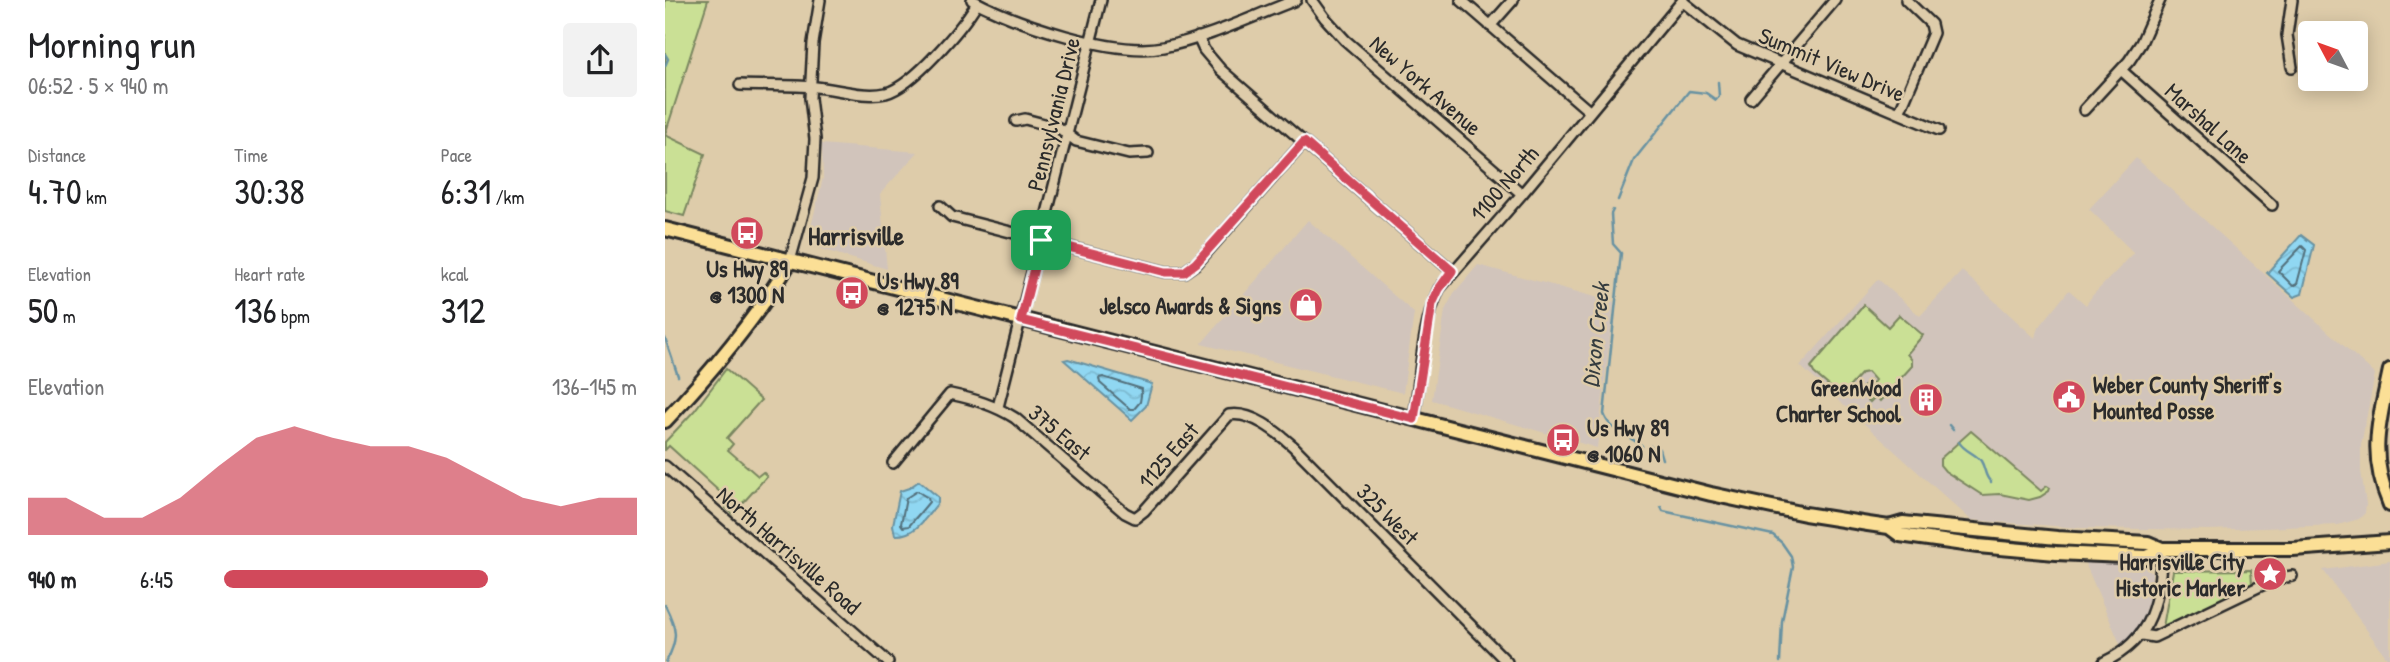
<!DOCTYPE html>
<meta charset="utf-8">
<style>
:root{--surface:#fff;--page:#f2f2f2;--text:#202124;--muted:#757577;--accent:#d1495b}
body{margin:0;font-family:"Patrick Hand",sans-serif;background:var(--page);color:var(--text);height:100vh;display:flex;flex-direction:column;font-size:26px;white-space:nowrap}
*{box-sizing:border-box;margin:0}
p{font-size:23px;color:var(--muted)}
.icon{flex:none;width:38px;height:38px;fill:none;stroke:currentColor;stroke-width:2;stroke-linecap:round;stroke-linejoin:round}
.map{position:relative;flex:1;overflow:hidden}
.sheet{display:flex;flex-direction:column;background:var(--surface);width:665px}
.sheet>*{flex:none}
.needle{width:46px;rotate:311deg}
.buttons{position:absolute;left:1633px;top:21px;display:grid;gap:14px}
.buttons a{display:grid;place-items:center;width:70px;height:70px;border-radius:7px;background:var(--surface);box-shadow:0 4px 18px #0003;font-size:35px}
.pin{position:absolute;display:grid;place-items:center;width:60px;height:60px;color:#fff;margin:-30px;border-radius:14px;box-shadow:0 4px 10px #0006}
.round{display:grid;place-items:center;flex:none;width:74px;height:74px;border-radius:7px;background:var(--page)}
.summary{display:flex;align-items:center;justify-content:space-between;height:119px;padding:0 28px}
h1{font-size:38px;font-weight:600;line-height:52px}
.stats{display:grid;grid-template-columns:repeat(3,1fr);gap:10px;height:119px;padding:7px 28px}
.stats div{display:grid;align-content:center}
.stats b{font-size:35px;font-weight:600}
.stats small{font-size:19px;font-weight:400}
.stats p{font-size:19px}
.chart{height:196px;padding:14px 28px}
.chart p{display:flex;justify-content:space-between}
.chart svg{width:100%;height:126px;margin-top:7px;fill:var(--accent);opacity:.7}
ul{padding:0 28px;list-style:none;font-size:23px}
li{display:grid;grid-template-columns:112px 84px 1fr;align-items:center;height:52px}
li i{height:18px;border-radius:9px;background:var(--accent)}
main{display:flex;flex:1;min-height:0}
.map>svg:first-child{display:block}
.built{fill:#d1c4bb}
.green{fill:#cae095;stroke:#7a8660;stroke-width:2}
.water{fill:url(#water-waves);stroke:#6892a2;stroke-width:2}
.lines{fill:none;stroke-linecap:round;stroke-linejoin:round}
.shore{stroke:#53707b;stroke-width:2}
.stream{stroke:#6892a2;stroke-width:2.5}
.minor-casing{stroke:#2b2b2b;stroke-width:14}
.major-casing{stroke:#2b2b2b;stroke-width:18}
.minor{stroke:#deccaa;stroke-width:9}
.major{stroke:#fbdf96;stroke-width:12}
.route-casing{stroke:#fff;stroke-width:14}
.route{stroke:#d1495b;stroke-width:9}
.labels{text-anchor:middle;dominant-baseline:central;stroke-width:5;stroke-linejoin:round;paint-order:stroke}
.street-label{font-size:23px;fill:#2b2b2b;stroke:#deccaa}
.poi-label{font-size:23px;font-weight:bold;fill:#2b2b2b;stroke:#deccaa;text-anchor:start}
.water-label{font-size:24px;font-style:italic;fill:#353c3f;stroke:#deccaa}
.quarter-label{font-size:26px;font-weight:bold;fill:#2b2b2b;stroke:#deccaa}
</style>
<main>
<section class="sheet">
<div class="summary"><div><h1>Morning run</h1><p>06:52 · 5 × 940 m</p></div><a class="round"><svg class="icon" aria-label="share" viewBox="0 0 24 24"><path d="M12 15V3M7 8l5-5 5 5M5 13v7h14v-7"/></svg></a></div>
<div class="stats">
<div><p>Distance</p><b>4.70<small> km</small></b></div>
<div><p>Time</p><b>30:38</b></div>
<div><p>Pace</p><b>6:31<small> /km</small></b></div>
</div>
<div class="stats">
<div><p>Elevation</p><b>50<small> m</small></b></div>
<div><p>Heart rate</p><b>136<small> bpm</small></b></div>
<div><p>kcal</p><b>312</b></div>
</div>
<div class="chart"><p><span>Elevation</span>136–145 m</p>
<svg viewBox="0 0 160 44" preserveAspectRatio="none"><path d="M0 44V31L10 31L20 38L30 38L40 31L50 20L60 10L70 6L80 10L90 13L100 13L110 17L120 24L130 31L140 34L150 31L160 31V44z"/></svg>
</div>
<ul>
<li><b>940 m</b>6:45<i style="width:64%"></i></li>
</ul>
</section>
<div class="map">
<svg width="1725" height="662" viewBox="0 0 1725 662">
<defs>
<pattern id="water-waves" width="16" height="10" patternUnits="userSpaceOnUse" patternTransform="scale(1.75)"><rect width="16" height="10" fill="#90d7f2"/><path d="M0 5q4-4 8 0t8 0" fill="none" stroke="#7cb9d0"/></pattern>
</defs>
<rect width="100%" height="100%" fill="#deccaa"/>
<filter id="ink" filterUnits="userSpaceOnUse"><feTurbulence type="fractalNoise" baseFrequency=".0143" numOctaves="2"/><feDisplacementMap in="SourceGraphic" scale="14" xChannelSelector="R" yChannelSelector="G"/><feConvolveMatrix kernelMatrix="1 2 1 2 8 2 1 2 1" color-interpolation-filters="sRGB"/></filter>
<g filter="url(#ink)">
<path class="built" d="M157,144L253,152L215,194L222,269L149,247L143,239L158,178Z
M1471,158L1710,374L1696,445V471L1701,504L1700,513L1694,519L1673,525L1544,530L1416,528L1306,520L1135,366L1213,279L1255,316L1297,271L1370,338L1372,330L1404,290L1421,305L1427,296L1469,253L1424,209Z
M643,220L749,313L738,393L536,344Z
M813,265L949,302L932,448L767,400L780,310L789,293Z
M1725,561V662L1658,570Z
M1420,563L1477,565L1487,573L1486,593L1478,617L1472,629L1456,646Z"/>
<path class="green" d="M0,0H43L0,135L40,154L19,216L0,211Z
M1199,305L1223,327L1234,315L1258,335L1242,354L1247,360V366L1215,401L1211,396L1205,402L1194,392L1204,381L1207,384L1210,380L1203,372L1197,373L1176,396L1149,373L1146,367Z
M61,369L96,400L62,438L68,444L63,450L93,476L98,472L102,476L68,514L61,508L66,502L4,446L0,450V442L29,411Z
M1306,431L1376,491L1382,486L1385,488L1384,491L1375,497L1364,500L1335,494L1317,495L1280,471L1275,465V459Z
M1586,570L1587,584L1498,627L1508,571Z"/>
<path class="water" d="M1636,235L1649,245L1637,294L1629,297L1602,273Z
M403,359L487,384L481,406L467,420L399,360Z
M254,481L273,497V503C260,518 251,536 230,535L228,525L235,491L244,488Z"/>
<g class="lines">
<path class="shore" d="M1637,246L1641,250L1632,284L1628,286L1613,271Z
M438,377L477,389L475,402L469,409H465L435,383L434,378Z
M252,491L263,498L264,502L244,526L238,527L236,524L241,498Z"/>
<path class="stream" d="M0,54L3,59L0,66
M953,200L969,160L1024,91L1041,93L1051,100L1054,96L1053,82
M948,210L946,214L948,244L956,253L939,414C945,432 964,435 977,446
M0,338L13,376
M1284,425L1288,430
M1294,442C1299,451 1310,453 1316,461C1321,469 1319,476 1326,482
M985,446L994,449L997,459
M996,507L998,511L1108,535L1117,543L1126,556L1128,567L1117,621L1115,662
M0,605C12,629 14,638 1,662"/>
<g class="minor-casing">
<path id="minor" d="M307,0C350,23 450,57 498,47C544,38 588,16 631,0
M647,0L660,18L680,40L857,194
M796,0L924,111
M1017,1L1072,45L1274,130
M825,26L848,0
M533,37L539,50L556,70L787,271
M1627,67L1622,35L1627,0
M1456,70L1607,205
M75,85C100,86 125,85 151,87C173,89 199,98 221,93C248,86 297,28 312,3
M1086,99L1170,0
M1419,110L1464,61L1476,43L1495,0
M1234,113L1268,33L1266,24L1241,0
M351,121L360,119L394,128L411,141L464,154L483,153
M275,206L287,217L501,272H519L532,263L639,142
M125,261L148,178L150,139L145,98L148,43L155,0
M333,407L436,0
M749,419C756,376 756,328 774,289L857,194L1018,0
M228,463L285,394C309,399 329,405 350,418L460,513L470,518L479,511L564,415C587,411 612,432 628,446L842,662
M0,466L223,662
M1477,635L1489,637L1610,579L1627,576
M1439,662C1489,639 1494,599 1497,549"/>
</g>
<g class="major-casing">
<path id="major" d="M0,229L1046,494L1140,514L1203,524L1224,527L1238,523L1392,538L1483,543L1497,549H1628L1725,542
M1725,370C1714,423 1703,453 1725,505
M0,421C43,376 95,314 125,261
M1224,527L1235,535L1313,546L1391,553L1481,557L1497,549"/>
</g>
<use href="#minor" class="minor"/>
<use href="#major" class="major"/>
</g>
</g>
<g class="lines" filter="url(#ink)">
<g class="route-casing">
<path id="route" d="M639,142L787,271L774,289L767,304L749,419L356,320L376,240L501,272H519L531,263Z"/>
</g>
<use href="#route" class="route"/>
</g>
<defs>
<g id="bus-disc" transform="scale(1.75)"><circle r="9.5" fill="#d1495b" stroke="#deccaa"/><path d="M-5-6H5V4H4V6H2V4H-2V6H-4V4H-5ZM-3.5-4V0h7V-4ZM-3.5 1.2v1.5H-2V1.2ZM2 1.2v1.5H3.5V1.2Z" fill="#fff"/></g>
<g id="shop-disc" transform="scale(1.75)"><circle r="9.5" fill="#d1495b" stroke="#deccaa"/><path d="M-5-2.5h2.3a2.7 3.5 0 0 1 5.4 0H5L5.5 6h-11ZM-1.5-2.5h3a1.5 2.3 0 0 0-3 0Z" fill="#fff"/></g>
<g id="civic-disc" transform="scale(1.75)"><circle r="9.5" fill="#d1495b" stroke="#deccaa"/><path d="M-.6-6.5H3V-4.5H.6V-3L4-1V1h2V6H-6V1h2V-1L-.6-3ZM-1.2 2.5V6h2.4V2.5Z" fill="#fff"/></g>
<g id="building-disc" transform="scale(1.75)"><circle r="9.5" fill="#d1495b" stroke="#deccaa"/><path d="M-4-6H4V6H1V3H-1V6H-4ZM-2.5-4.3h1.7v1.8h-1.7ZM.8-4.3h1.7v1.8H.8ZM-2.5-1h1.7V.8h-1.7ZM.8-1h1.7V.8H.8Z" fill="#fff"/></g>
<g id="sight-disc" transform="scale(1.75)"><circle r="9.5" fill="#d1495b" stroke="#deccaa"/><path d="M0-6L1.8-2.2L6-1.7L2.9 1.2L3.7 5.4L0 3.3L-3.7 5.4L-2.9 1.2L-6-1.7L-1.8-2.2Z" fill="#fff"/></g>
</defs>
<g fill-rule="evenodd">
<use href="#bus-disc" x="82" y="233"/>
<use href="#bus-disc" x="187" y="293"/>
<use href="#shop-disc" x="641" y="305"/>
<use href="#civic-disc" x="1404" y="397"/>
<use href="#building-disc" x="1261" y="400"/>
<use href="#bus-disc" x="898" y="440"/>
<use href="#sight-disc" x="1605" y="574"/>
</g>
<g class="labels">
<g class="street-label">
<text transform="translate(1167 64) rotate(23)">Summit View Drive</text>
<text transform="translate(761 85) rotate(41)">New York Avenue</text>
<text transform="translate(388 114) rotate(-76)">Pennsylvania Drive</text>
<text transform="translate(1544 123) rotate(42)">Marshal Lane</text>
<text transform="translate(839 183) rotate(-49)">1100 North</text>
<text transform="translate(395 432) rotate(40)">375 East</text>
<text transform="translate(503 455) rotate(-49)">1125 East</text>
<text transform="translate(723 514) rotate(45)">325 West</text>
<text transform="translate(124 550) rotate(41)">North Harrisville Road</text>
</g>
<g class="poi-label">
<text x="82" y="268" text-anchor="middle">Us Hwy 89<tspan x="82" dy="26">@ 1300 N</tspan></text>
<text x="212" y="280">Us Hwy 89<tspan x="212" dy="26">@ 1275 N</tspan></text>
<text x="616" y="305" text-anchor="end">Jelsco Awards &amp; Signs</text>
<text x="1428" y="384">Weber County Sheriff's<tspan x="1428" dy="26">Mounted Posse</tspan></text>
<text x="1236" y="387" text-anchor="end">GreenWood<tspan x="1236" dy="26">Charter School</tspan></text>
<text x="922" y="427">Us Hwy 89<tspan x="922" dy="26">@ 1060 N</tspan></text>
<text x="1580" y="561" text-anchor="end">Harrisville City<tspan x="1580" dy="26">Historic Marker</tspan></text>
</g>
<g class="water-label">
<text transform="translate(930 335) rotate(-84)">Dixon Creek</text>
</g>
<g class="quarter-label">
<text x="191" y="235">Harrisville</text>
</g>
</g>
</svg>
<div class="buttons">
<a><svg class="needle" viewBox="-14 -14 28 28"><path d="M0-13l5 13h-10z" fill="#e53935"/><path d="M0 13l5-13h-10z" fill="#757577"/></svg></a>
</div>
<div class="pin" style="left:376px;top:240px;background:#1e9e55"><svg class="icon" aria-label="arrive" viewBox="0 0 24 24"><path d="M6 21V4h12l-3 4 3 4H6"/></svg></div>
</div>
</main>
